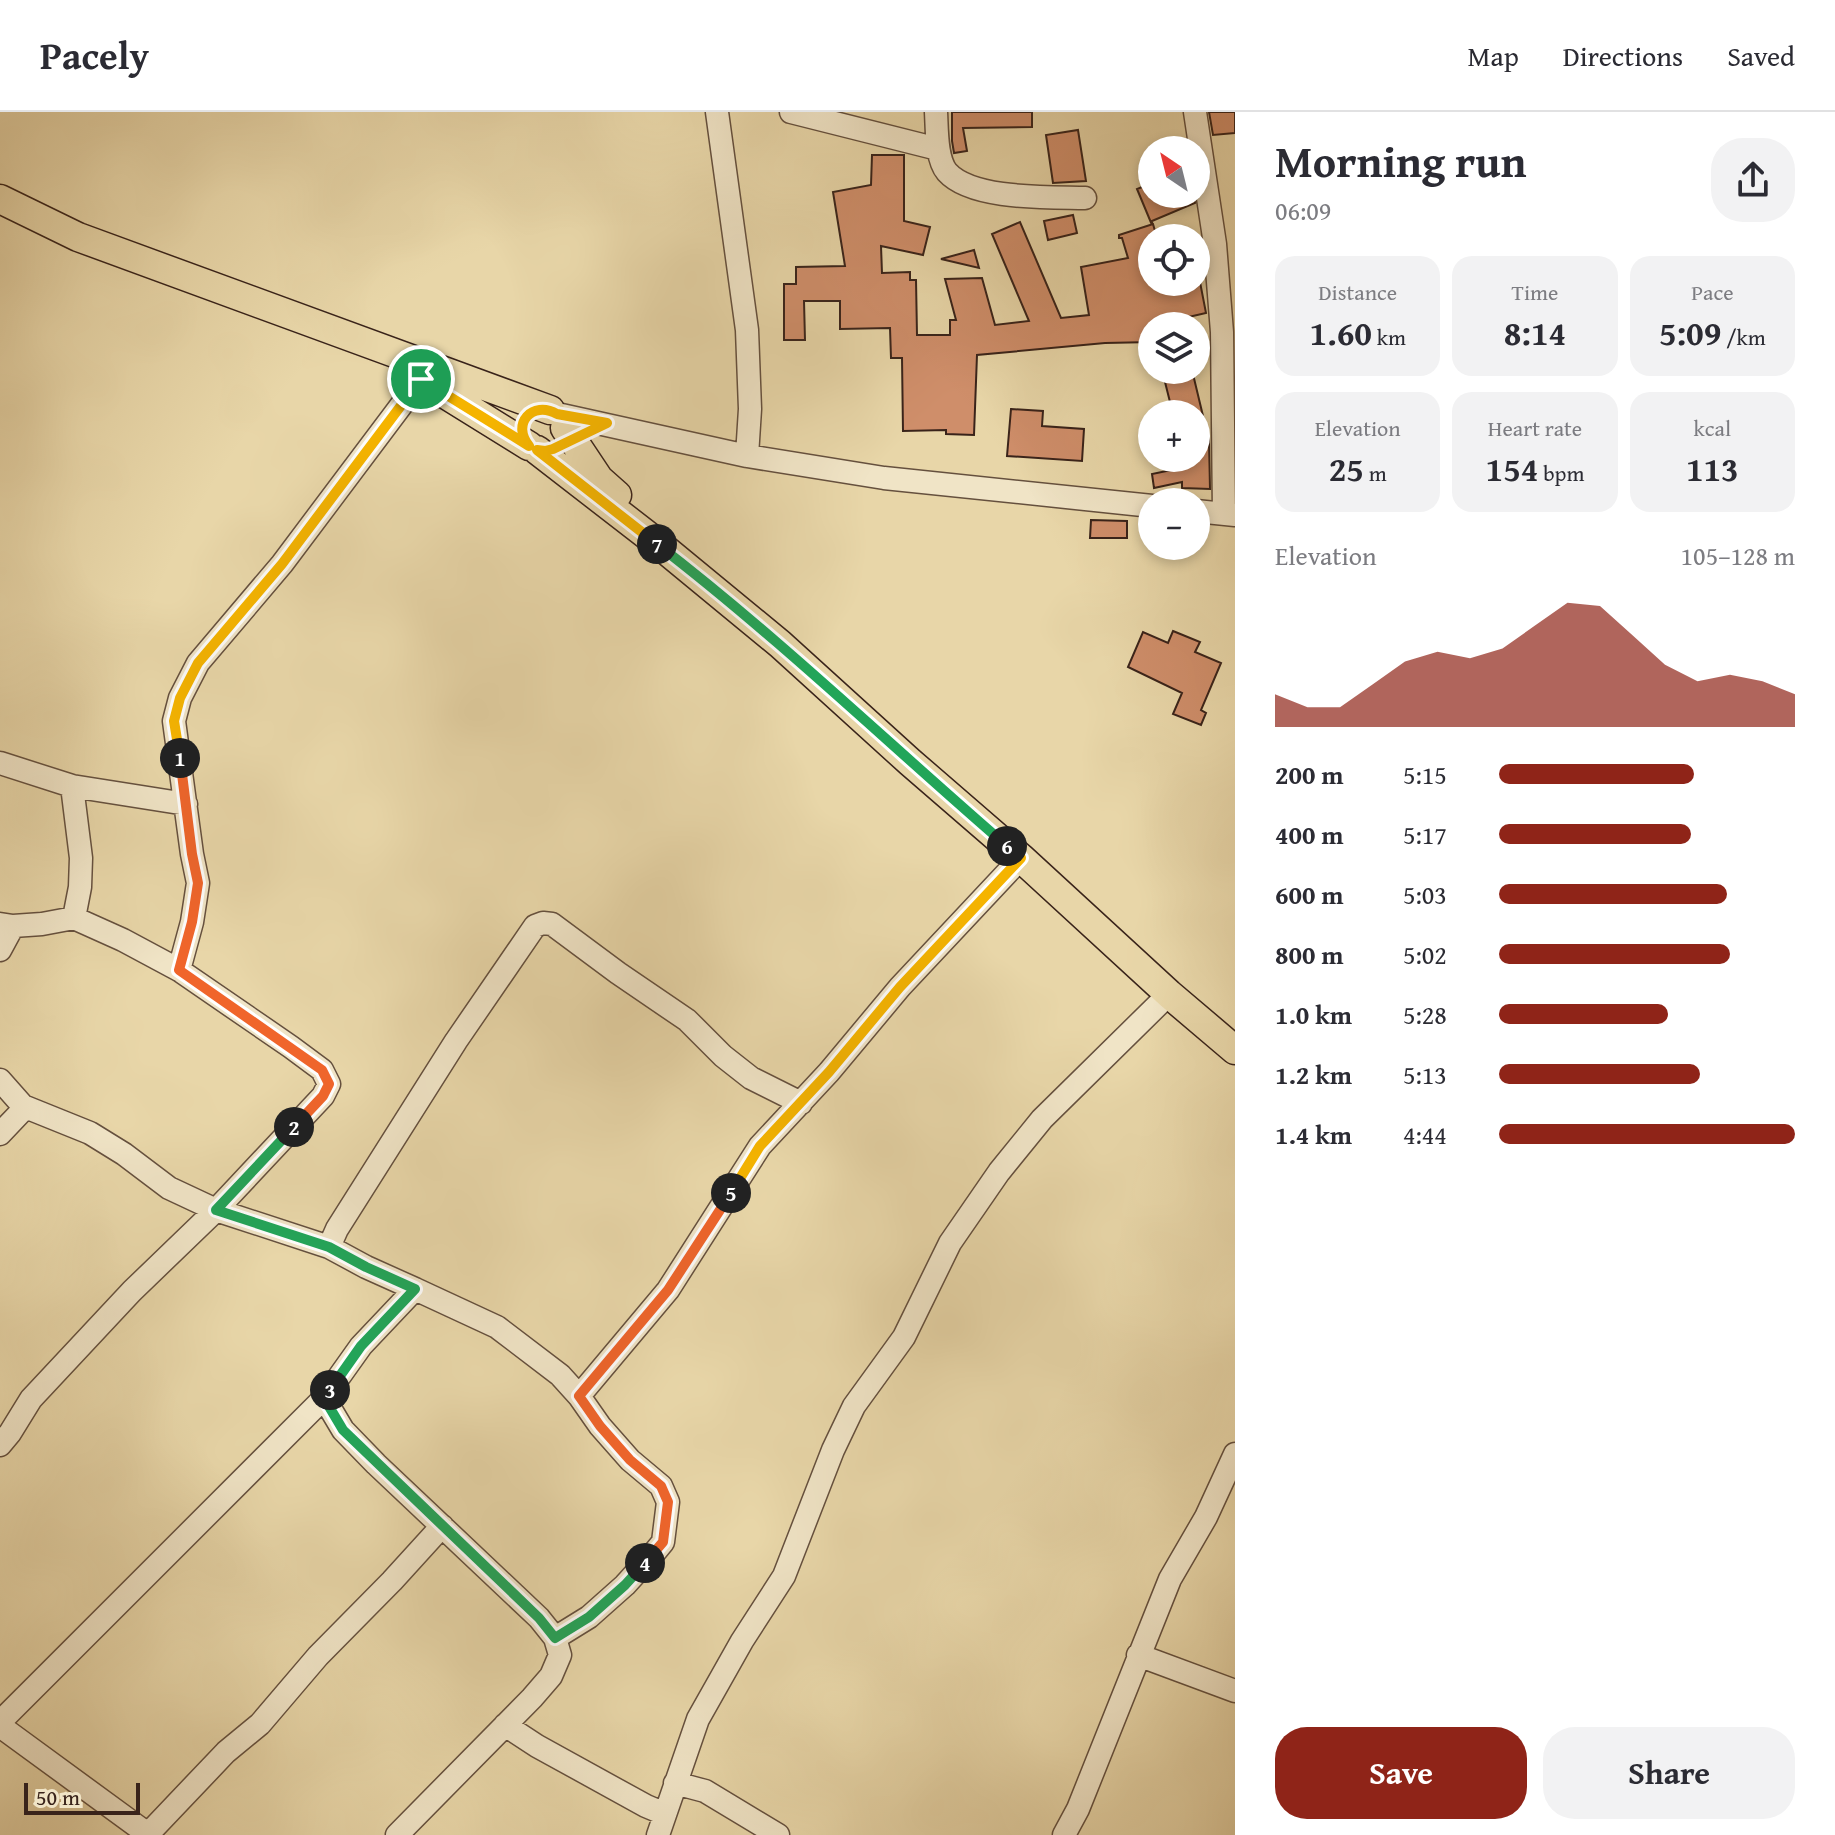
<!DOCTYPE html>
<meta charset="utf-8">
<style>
:root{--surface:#fff;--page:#f2f2f3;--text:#2b2b33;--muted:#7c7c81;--line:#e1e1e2;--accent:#8f2418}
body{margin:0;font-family:"Gentium Book Plus",serif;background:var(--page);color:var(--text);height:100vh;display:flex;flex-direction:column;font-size:30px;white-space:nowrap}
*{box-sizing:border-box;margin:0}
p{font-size:26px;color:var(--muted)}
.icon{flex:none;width:44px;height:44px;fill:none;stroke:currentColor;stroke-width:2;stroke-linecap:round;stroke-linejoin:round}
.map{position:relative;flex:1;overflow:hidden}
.side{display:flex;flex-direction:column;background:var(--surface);width:600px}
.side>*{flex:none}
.needle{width:52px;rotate:325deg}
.controls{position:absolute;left:1138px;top:24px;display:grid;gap:16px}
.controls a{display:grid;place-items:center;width:72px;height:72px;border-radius:50%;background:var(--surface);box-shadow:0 4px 12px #0003;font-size:40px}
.scale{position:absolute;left:24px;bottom:20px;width:116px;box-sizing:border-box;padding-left:8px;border:4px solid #39231a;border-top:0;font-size:22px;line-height:28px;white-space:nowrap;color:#39231a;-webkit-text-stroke:6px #f0e4c6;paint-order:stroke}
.pin{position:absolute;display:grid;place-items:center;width:68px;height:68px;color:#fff;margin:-34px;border:4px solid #fff;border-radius:50%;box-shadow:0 2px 8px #0007}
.km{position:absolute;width:40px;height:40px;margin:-20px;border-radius:50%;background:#222;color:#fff;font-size:22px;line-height:40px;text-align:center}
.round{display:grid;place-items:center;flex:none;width:84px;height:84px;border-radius:32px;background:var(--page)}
.headline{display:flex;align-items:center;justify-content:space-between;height:136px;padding:0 40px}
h1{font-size:44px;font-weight:700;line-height:60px}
.figures{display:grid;grid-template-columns:repeat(3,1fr);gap:12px;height:136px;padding:8px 40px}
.figures div{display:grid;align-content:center;border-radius:20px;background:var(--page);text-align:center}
.figures b{font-size:34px;font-weight:700}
.figures small{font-size:22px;font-weight:400}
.figures p{font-size:22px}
.chart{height:224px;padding:16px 40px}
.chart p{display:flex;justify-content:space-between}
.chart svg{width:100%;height:144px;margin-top:8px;fill:var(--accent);opacity:.7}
.primary-button{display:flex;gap:16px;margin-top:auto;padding:16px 40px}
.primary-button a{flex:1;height:92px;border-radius:32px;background:var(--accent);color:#fff;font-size:32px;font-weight:700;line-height:92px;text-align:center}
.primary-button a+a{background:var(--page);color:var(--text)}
ul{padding:0 40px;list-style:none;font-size:26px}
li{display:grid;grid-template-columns:128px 96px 1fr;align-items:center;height:60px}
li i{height:20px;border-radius:10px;background:var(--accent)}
header{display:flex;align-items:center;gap:48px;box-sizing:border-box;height:112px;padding:0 40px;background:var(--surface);border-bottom:2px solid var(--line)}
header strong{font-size:38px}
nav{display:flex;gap:44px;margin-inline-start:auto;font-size:28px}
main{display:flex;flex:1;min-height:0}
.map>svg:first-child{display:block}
.building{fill:#cf8e6a;stroke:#39231a;stroke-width:2}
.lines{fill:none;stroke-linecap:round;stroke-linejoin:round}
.minor-casing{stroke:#65503e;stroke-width:25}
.major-casing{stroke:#39231a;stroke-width:31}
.minor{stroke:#f0e4c6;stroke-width:22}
.major{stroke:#e8d6a8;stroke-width:28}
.split-1-casing{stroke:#fff;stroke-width:16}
.split-2-casing{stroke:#fff;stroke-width:16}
.split-3-casing{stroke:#fff;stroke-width:16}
.split-4-casing{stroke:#fff;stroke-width:16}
.split-5-casing{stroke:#fff;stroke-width:16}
.split-6-casing{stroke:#fff;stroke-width:16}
.split-7-casing{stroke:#fff;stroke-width:16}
.split-8-casing{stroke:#fff;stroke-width:16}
.split-1{stroke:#f5b400;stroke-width:10}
.split-2{stroke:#f0652b;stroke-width:10}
.split-3{stroke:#22a559;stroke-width:10}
.split-4{stroke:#22a559;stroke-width:10}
.split-5{stroke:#f0652b;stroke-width:10}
.split-6{stroke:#f5b400;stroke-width:10}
.split-7{stroke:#22a559;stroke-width:10}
.split-8{stroke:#f5b400;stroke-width:10}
</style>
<header>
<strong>Pacely</strong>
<nav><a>Map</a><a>Directions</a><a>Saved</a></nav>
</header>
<main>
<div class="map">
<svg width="1235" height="1723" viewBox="0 0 1235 1723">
<rect width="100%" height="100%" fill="#e8d6a8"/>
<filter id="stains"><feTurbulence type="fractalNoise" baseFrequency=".0025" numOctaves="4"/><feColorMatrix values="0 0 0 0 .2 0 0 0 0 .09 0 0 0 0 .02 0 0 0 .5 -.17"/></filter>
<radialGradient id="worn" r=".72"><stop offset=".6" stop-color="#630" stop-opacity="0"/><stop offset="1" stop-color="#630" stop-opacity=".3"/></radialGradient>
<path class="building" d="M952,0H1032V15L963,16L967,39L954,41L952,29Z
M1209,0H1235V21L1213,23Z
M1078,18L1086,69L1053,71L1046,23Z
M872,43H904V109L930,115L923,143L881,134L882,161L910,160V168H916L917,223H950V208H956L945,167L982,166L995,213L1029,209L992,122L1020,110L1061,206L1089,203L1081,155L1128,146L1122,126H1119V123L1153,112L1157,126H1152V170H1200L1206,201L1184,206L1186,214H1152V230L1105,231L977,243L974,323L946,322V318L903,319L902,246H891L890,216L840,217V189H804L805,228H784V172H796V155L845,154L833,80L871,73Z
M1152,71V82H1193L1195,91L1152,109V113L1137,77Z
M1073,103L1077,121L1048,128L1044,109Z
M974,138L979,156L941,147Z
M1162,258H1192L1209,329L1210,377L1182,376V370L1154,376L1152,362L1186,355L1184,346H1196V302H1173Z
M1011,297L1043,299L1042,314L1084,317L1082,349L1007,344Z
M1091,408L1127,409V426H1090Z
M1173,519L1200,530L1195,540L1221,551L1201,598L1206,601L1201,613L1173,602L1182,581L1128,555L1143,520L1168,531Z"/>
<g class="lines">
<g class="minor-casing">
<path id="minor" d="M717,0L747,218L750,297L747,344
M791,0L938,37
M936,0C937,17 936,47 947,60C972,88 1049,85 1085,86
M1195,0L1215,132L1222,220L1224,402
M557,302L747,344L884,366L1152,394
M1196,399L1235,403
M0,651L72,674L186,692
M72,674L81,746L80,775L74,806
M0,812L13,814L42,812L74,806L123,828L179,858L291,935L322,958L329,972L323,984L216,1098L169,1076L124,1042L90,1021L23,994L19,1002L0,1022
M0,838L13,814
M179,858L192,810L198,771L192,742L174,609L180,586L198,551L282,452L421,267
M0,968L23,994
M329,1135L337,1117L456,929L535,814L543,811L552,812L618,861L687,908L723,944L751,966L801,991
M324,1286L343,1318L376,1352L539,1506L555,1526L560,1543L551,1564L532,1586L397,1723
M0,1333L10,1321L31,1287L132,1179L216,1098L329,1135L366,1155L415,1177
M555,1526L589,1505L625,1473L654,1441L663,1430L668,1390L661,1374L630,1348L600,1314L579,1284L668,1178L760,1034L829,960L900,875L1021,746
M1138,1543L1235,1579
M0,1610L324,1286L361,1234L415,1177L497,1215L560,1263L579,1284
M505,1613L537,1634L646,1694L665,1702
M0,1614L149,1723
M675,1671L705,1679L778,1723
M148,1722L226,1640L260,1612L318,1544L392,1469L442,1414
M658,1723L698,1607L742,1529L784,1464L833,1338L854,1294L904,1225L950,1131L999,1060L1042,1007L1169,882
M1064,1723L1078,1697L1170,1467L1206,1405L1235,1342"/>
</g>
<g class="major-casing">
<path id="major" d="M0,87L78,125L550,298
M410,262L421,267L529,334
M565,316L599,367L617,383
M537,338L661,434L780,532L910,650L1021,746L1169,882L1235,938"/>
</g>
<use href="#minor" class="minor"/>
<use href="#major" class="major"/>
</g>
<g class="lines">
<g class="split-1-casing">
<path id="split-1" d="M180,646L174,609L180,586L198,551L282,452L421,267"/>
</g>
<g class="split-2-casing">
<path id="split-2" d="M180,646L192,742L198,771L192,810L179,858L322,958L329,972L323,984L294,1015"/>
</g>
<g class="split-3-casing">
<path id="split-3" d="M294,1015L216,1098L329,1135L366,1155L415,1177L361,1234L330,1278"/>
</g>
<g class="split-4-casing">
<path id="split-4" d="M330,1278L324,1286L343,1318L539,1506L555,1526L589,1505L625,1473L645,1451"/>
</g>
<g class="split-5-casing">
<path id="split-5" d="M645,1451L663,1430L668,1390L661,1374L630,1348L600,1314L579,1284L668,1178L731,1081"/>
</g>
<g class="split-6-casing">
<path id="split-6" d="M731,1081L760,1034L829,960L900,875L1021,746L1007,734"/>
</g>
<g class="split-7-casing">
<path id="split-7" d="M657,432C779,526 890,633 1007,734"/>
</g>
<g class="split-8-casing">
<path id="split-8" d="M421,267L529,334C511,312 532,288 557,302L607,311L553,337L545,339L537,338L657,432"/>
</g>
<use href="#split-1" class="split-1"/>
<use href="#split-2" class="split-2"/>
<use href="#split-3" class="split-3"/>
<use href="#split-4" class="split-4"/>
<use href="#split-5" class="split-5"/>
<use href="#split-6" class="split-6"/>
<use href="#split-7" class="split-7"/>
<use href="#split-8" class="split-8"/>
</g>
<rect width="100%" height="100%" filter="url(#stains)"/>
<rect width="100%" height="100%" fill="url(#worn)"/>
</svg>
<div class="controls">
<a><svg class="needle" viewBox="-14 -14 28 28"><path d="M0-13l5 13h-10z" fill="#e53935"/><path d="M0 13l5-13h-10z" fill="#7c7c81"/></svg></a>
<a><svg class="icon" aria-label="locate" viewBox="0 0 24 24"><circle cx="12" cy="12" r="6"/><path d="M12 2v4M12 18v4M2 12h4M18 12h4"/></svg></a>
<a><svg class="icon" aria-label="layers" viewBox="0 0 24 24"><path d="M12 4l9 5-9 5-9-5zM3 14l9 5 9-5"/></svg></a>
<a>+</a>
<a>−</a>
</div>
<div class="scale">50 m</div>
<div class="pin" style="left:421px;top:267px;background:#1e9e55"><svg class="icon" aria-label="arrive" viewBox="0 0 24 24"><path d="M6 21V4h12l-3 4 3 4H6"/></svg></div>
<b class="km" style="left:180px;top:646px">1</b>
<b class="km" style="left:294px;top:1015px">2</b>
<b class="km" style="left:330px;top:1278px">3</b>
<b class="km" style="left:645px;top:1451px">4</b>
<b class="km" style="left:731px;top:1081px">5</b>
<b class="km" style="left:1007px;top:734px">6</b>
<b class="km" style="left:657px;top:432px">7</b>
</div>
<section class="side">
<div class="headline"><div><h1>Morning run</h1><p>06:09</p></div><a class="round"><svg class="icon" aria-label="share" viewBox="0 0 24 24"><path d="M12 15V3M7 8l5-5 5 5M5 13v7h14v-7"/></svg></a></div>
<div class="figures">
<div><p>Distance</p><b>1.60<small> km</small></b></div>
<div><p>Time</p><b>8:14</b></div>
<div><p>Pace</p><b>5:09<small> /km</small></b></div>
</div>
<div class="figures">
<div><p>Elevation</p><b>25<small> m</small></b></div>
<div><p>Heart rate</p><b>154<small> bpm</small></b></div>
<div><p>kcal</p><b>113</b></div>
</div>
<div class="chart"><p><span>Elevation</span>105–128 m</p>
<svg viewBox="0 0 160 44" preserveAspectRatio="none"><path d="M0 44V34L10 38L20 38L30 31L40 24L50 21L60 23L70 20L80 13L90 6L100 7L110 16L120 25L130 30L140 28L150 30L160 34V44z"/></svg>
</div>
<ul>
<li><b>200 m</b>5:15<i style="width:66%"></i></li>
<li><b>400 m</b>5:17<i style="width:65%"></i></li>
<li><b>600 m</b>5:03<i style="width:77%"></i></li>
<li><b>800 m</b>5:02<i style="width:78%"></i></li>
<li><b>1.0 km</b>5:28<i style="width:57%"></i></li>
<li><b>1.2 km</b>5:13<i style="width:68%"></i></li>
<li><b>1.4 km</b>4:44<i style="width:100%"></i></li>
</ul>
<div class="primary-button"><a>Save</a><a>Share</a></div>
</section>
</main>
